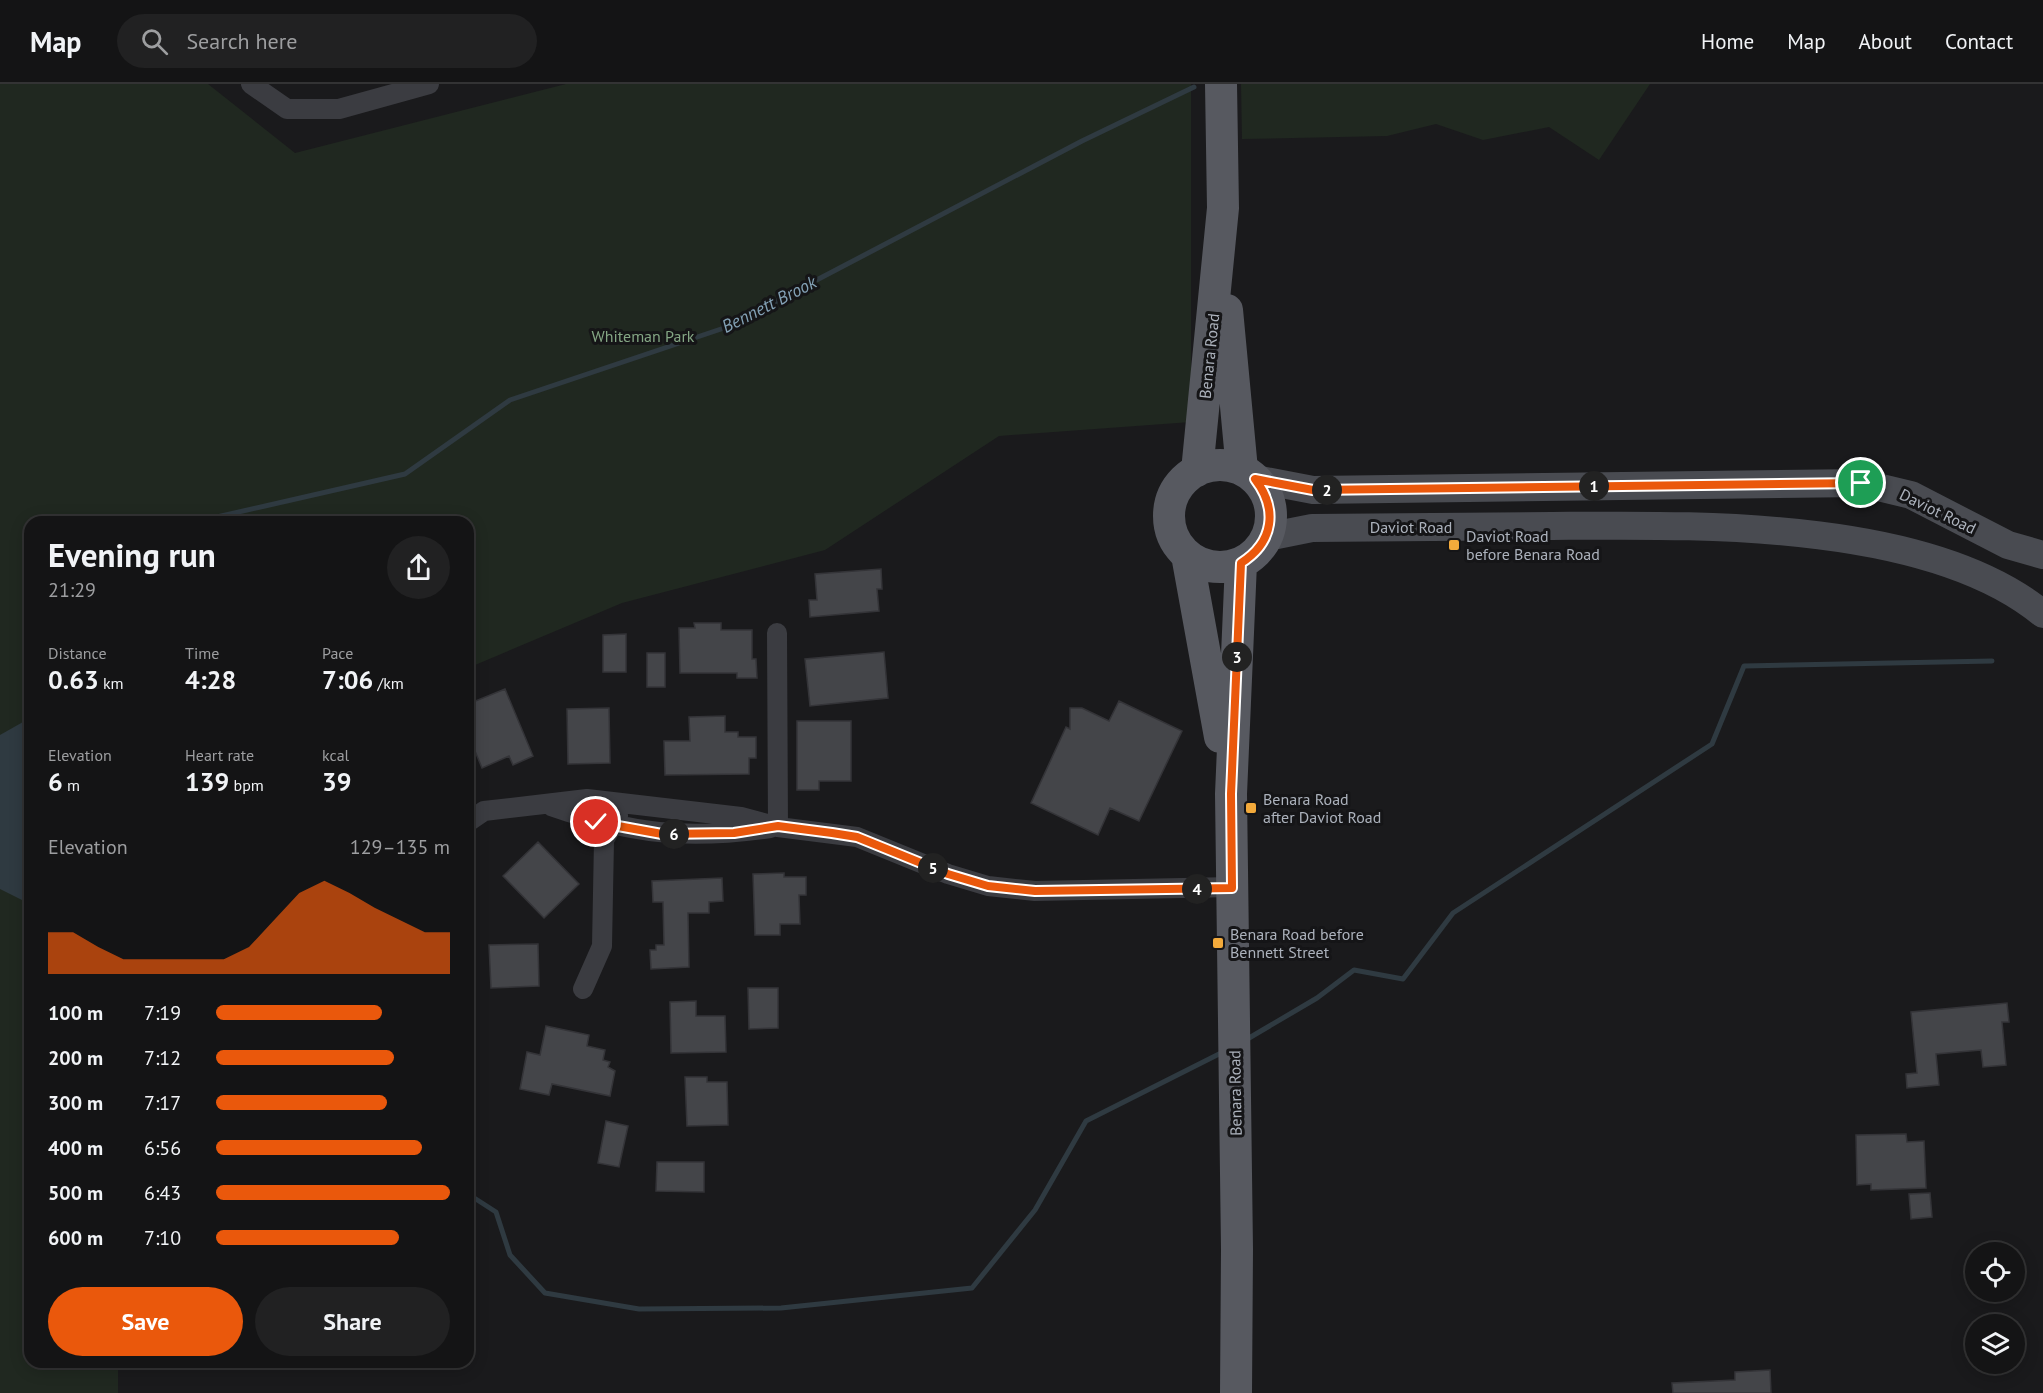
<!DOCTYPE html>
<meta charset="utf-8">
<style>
:root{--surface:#141415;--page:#212122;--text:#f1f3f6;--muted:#9d9ea0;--line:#333334;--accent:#ea580c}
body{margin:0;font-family:"PT Sans",sans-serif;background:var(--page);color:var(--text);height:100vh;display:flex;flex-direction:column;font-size:22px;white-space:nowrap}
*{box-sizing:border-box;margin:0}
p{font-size:20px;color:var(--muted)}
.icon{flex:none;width:33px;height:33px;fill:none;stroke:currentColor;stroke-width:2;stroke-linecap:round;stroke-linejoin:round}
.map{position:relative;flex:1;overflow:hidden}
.details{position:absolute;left:24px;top:432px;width:450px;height:852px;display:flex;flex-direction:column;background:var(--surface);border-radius:18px;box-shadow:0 3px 15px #0003,0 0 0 2px var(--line)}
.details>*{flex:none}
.buttons{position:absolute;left:1965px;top:1158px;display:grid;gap:12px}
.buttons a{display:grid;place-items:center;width:60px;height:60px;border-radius:50%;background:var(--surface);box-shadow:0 3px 15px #0003,0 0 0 2px var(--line);font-size:30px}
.pin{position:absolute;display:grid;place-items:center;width:51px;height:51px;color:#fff;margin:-26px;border:3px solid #fff;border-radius:50%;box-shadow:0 2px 6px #0007}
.km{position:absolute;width:30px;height:30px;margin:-15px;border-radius:50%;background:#222;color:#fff;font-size:16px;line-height:30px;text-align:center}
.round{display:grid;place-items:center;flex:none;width:63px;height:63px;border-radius:32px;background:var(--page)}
.overview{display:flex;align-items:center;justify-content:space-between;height:102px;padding:0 24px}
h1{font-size:33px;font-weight:700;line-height:45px}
.figures{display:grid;grid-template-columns:repeat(3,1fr);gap:9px;height:102px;padding:6px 24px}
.figures div{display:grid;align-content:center}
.figures b{font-size:26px;font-weight:700}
.figures small{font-size:16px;font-weight:400}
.figures p{font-size:16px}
.chart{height:168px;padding:12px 24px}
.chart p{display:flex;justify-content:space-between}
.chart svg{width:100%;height:108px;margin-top:6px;fill:var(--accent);opacity:.7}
.cta{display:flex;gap:12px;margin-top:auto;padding:12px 24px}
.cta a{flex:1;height:69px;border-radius:36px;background:var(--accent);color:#fff;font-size:24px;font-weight:700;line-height:69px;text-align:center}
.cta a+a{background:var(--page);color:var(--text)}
ul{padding:0 24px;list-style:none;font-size:20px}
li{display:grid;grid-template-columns:96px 72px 1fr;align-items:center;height:45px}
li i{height:15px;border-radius:8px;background:var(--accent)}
header{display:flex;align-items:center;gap:36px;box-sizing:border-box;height:84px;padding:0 30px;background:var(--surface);border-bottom:2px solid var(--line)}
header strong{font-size:28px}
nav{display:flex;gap:33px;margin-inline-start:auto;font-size:21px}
.search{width:420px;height:54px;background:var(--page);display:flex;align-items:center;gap:15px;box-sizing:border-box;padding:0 21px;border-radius:33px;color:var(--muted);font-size:22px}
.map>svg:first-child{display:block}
.green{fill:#202820}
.water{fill:#2f3a41}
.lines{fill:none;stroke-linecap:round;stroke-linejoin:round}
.stream{stroke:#2f3a41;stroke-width:5}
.building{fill:#444549;stroke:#343438;stroke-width:1.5}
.street{stroke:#3b3c41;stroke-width:20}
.secondary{stroke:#494b51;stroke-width:28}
.primary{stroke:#575960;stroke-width:32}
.route-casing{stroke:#fff;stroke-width:12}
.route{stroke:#ea580c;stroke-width:8}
.poi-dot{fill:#f3aa3b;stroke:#151517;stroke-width:2}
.labels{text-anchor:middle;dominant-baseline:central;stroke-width:6;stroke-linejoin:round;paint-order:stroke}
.park-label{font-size:16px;fill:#84a684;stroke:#151517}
.street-label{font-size:16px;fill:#acb2bc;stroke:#151517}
.poi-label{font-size:16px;fill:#acb2bc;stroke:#151517;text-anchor:start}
.water-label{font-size:18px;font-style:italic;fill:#84a2b6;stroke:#151517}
</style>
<header>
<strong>Map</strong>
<div class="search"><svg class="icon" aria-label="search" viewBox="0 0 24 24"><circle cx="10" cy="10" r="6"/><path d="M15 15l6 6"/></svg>Search here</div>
<nav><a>Home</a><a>Map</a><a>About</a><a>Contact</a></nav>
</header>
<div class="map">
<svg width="2043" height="1309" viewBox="0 0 2043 1309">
<rect width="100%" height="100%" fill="#1a1a1c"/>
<path class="green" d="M0,0H208L295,69L566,0H1191V338L999,352L825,466L622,519L468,584V438H30V1278H118V1309H0Z
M1241,0H1650L1599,76L1549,43L1483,56L1436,40L1387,52L1242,55Z"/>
<path class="water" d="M30,634V820L0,805V651Z"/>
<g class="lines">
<path class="stream" d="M195,438L405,390L510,316L727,243L1082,57L1194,3
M1244,957L1317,914L1354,886L1403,895L1453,829L1712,660L1744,582L1992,577
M468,1110L496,1128L510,1171L545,1209L639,1225L781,1224L972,1204L1035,1126L1086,1037L1223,968"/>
</g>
<path class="building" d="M881,485L882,505H877L879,527L810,533L809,516H817L815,490Z
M694,539H721V546H752V575H756L757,594H737V589H680L679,544H695Z
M626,550V588H603V551Z
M884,568L888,614L810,622L805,575Z
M647,569H665V603H647Z
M505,605L533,672L513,681L509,672L482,684L468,650V620Z
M1119,617L1182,647L1139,737L1110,724L1098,751L1031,719L1066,643L1070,645V624H1082L1109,637Z
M609,624L610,679L568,680L567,625Z
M725,632V648H738V653H756V674H749V690L665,691L664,657H690L689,633Z
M797,637H851V697H819V706H797Z
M538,758L579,800L544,834L503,792Z
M784,789V793H806V811H799L800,840H780V851H755L753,790Z
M722,794L723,817L709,818V829H688L689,883L651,885L650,866H656V861H664L663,818H653L652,797Z
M538,860L539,902L491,904L489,861Z
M748,904H778V944L749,945Z
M696,917V932H725L726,968L671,969L670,918Z
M2007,919L2009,938H2002L2006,981L1983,983L1981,966L1936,970L1939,1001L1907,1004L1906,990L1917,989L1911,928Z
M546,942L589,951L587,962L605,966L603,976L610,978L608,983L615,987L610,1012L552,1000L549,1011L520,1005L527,968L540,971Z
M685,993H707V998H727L728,1041L687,1042Z
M606,1037L628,1042L619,1083L598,1079Z
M1906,1050L1907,1058L1924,1057L1926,1104L1871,1106V1100L1857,1101L1856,1051Z
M657,1078H704V1108L656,1107Z
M1930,1109L1932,1133L1911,1135L1909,1110Z
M1770,1286L1771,1309H1673L1672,1299L1735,1296V1288Z"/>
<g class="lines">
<path class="street" d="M251,0L287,25H339L429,0
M777,549L778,743
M551,722C631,750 686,756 770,744
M468,738L484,727L587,715L741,733L778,743L857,753L948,790L988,802L1035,807L1232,803
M583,905L602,862L604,756L618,732"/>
<path class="secondary" d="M1255,395L1313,406L1861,399L1911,411L2008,461L2043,471
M1267,453L1312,444C1392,443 1472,443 1552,442C1695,441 1928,435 2043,530"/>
<path class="primary" d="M1227,226L1242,386
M1169 432a51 51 0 1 1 102 0a51 51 0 1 1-102 0Z
M1197,387L1223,124L1221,0
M1187,471L1220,653
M1236,1309L1237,1165L1231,710L1241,479"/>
</g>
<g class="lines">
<g class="route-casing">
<path id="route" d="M596,738L662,750L734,749L778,742L832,749L857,753L948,790L988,802L1035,807L1232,804L1231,710L1241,479C1274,458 1278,425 1255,395L1313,406L1861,399"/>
</g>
<use href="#route" class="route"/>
</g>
<g class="poi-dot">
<rect x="1448" y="455" width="12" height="12" rx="3"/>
<rect x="1245" y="718" width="12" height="12" rx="3"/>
<rect x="1212" y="853" width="12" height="12" rx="3"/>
</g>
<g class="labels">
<g class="park-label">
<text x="643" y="252">Whiteman Park</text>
</g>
<g class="street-label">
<text transform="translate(1209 272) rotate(-84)">Benara Road</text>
<text transform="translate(1938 427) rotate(26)">Daviot Road</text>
<text x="1411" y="443">Daviot Road</text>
<text transform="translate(1235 1009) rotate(-91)">Benara Road</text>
</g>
<g class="poi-label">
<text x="1466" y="452">Daviot Road<tspan x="1466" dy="18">before Benara Road</tspan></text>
<text x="1263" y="715">Benara Road<tspan x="1263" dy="18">after Daviot Road</tspan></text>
<text x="1230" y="850">Benara Road before<tspan x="1230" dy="18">Bennett Street</tspan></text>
</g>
<g class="water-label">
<text transform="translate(769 220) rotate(-27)">Bennett Brook</text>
</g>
</g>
</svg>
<div class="buttons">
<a><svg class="icon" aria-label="locate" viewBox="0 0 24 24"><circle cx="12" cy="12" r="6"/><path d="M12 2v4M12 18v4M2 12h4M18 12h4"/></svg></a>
<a><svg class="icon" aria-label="layers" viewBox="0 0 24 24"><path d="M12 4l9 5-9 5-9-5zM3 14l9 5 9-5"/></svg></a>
</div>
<div class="pin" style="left:1861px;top:399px;background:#1e9e55"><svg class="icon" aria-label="arrive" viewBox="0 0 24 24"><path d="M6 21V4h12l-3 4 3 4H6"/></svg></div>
<div class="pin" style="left:596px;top:738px;background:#d93025"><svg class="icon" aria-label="check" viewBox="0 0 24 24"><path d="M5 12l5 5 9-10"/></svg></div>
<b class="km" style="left:1594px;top:402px">1</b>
<b class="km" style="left:1327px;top:406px">2</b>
<b class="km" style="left:1237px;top:573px">3</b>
<b class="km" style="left:1197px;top:805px">4</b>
<b class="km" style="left:933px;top:784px">5</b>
<b class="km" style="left:674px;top:750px">6</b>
<section class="details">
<div class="overview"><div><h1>Evening run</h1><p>21:29</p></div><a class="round"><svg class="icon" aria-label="share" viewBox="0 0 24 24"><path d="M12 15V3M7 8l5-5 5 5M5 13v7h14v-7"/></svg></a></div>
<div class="figures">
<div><p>Distance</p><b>0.63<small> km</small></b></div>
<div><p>Time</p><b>4:28</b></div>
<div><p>Pace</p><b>7:06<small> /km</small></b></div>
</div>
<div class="figures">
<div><p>Elevation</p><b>6<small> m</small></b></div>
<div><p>Heart rate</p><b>139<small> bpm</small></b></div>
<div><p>kcal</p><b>39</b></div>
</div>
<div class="chart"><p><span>Elevation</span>129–135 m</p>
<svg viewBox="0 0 160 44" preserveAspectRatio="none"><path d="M0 44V27L10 27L20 33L30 38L40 38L50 38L60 38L70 38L80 33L90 22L100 11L110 6L120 11L130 17L140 22L150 27L160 27V44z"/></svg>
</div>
<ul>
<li><b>100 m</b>7:19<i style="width:71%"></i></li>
<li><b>200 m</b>7:12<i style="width:76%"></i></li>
<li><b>300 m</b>7:17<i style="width:73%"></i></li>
<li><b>400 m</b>6:56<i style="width:88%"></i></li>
<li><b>500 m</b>6:43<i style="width:100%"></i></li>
<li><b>600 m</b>7:10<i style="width:78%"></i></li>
</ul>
<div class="cta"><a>Save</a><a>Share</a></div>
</section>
</div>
